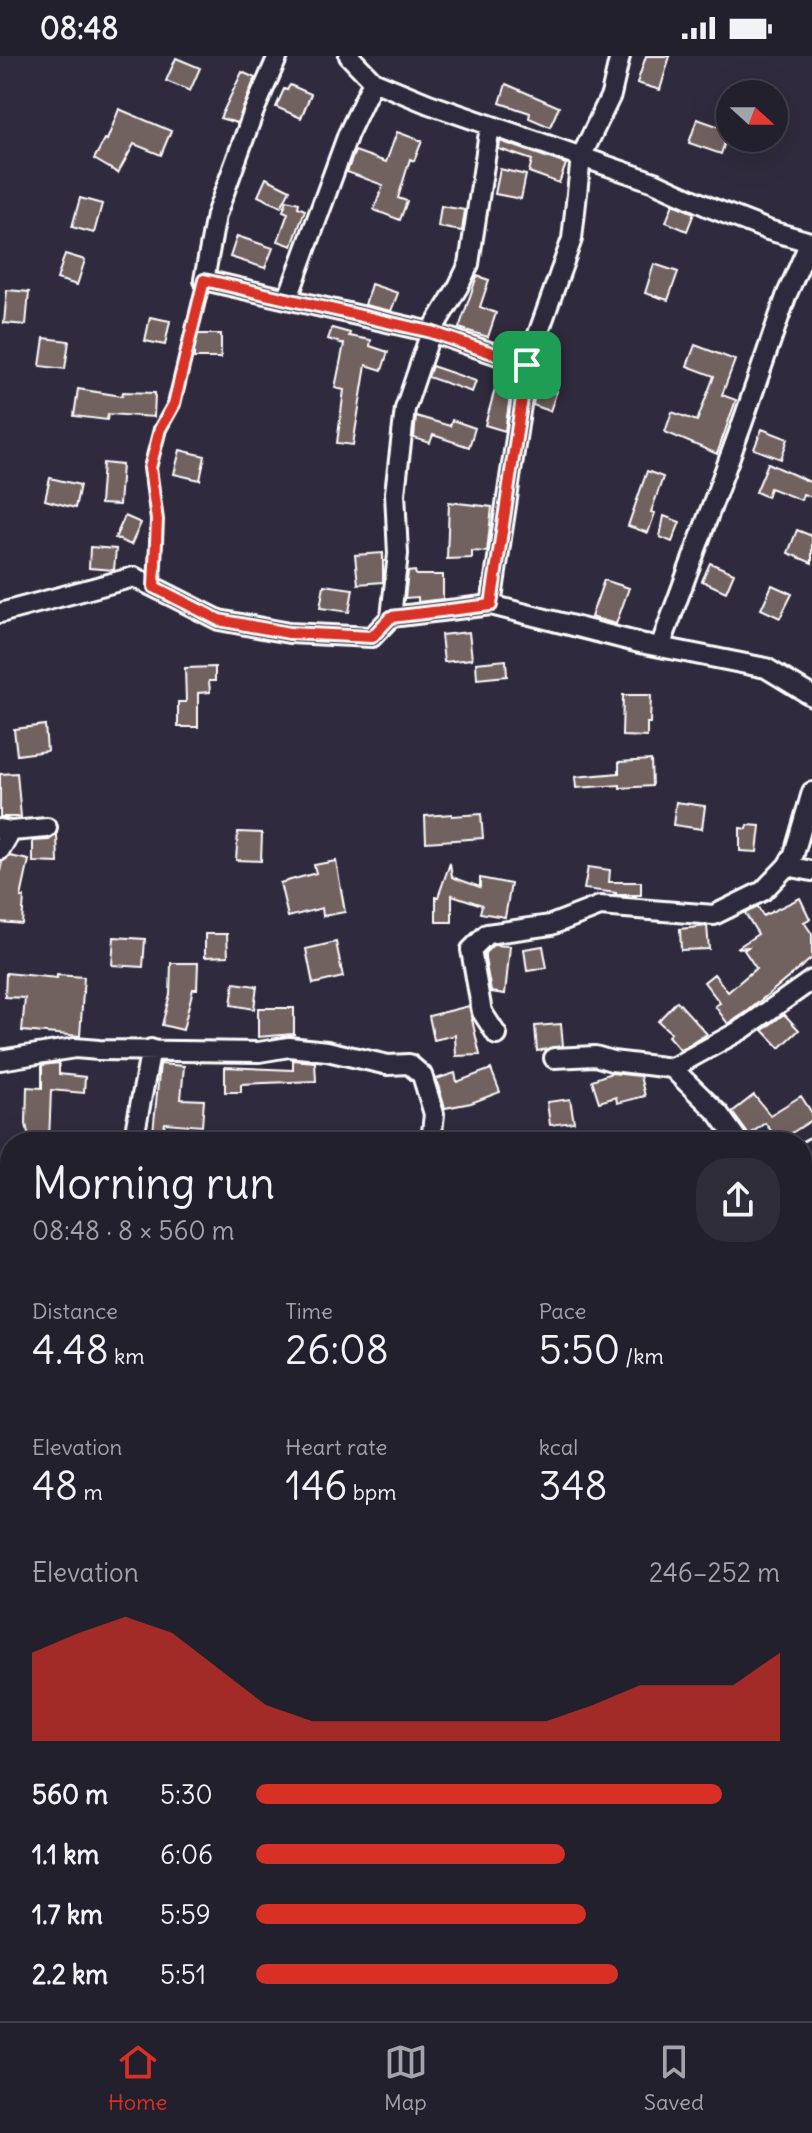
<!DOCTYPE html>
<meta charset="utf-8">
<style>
:root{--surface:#23202e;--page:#2f2d3a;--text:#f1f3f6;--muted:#a3a3aa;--line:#403e4a;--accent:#d93025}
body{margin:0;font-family:Delius,sans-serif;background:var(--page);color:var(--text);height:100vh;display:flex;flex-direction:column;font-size:30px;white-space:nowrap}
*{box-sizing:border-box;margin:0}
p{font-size:26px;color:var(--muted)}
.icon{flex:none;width:44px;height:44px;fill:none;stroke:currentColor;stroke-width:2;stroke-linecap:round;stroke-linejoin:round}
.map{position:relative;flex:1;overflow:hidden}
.drawer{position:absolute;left:0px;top:1076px;width:812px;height:890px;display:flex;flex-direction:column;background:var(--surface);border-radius:32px 32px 0 0;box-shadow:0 8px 32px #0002,0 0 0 2px var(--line)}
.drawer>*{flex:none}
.needle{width:52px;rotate:111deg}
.buttons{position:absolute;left:716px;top:24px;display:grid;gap:16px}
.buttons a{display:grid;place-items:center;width:72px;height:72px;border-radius:50%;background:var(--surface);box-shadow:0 8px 32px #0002,0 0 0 2px var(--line);font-size:40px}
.pin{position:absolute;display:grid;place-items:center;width:68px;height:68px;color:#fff;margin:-34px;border-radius:16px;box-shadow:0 4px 12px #0006}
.round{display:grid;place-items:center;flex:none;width:84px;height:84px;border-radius:32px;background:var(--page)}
.overview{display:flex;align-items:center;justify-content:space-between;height:136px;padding:0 32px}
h1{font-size:44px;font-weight:600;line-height:60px}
.metrics{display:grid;grid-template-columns:repeat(3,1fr);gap:12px;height:136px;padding:8px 32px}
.metrics div{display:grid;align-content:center}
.metrics b{font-size:40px;font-weight:600}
.metrics small{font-size:22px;font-weight:400}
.metrics p{font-size:22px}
.chart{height:224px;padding:16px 32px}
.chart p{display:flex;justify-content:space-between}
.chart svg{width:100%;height:144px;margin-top:8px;fill:var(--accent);opacity:.7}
ul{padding:0 32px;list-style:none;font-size:26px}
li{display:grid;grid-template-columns:128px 96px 1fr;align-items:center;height:60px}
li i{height:20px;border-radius:10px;background:var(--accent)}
.status{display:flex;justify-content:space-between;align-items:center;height:56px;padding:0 40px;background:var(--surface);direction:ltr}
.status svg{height:22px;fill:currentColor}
.dock{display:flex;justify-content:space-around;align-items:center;height:112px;border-top:2px solid var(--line);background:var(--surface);font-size:22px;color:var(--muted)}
.dock a{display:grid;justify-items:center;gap:4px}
.dock .current{color:var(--accent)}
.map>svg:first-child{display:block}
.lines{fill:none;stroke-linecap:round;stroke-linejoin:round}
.stream{stroke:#9aa1b2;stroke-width:4}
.building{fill:#72625f;stroke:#fff;stroke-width:2}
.minor-casing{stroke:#fff;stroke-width:24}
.path{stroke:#fff;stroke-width:3;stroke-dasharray:8 6;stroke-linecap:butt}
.minor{stroke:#2f2a3d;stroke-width:18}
.route-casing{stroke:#fff;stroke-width:16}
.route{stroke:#d93025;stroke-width:10}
</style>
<div class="status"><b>08:48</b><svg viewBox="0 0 49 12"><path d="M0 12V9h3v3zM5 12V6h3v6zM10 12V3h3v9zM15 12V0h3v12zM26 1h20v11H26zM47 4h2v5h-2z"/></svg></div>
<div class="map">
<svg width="812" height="1965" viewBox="0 0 812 1965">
<rect width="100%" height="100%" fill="#2f2a3d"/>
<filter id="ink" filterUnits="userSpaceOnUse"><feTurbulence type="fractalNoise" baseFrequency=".0125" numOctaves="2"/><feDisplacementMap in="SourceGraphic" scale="16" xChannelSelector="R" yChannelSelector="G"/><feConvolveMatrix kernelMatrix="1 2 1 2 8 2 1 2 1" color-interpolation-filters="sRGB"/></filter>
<g filter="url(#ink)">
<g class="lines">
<path class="stream" d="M802,1595L812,1581
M802,1920L812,1925
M354,1965L374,1956"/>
</g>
<path class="building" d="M646,0H670L660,34L637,27Z
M176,2L200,12L190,35L166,25Z
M242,16L255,22L237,67L220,62Z
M506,28L559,51L550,71L529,62L530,57L500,47Z
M290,29L311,38L301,62L276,51L284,33L287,34Z
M119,53L171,75L161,99L134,88L118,117L94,103L105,83L107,84Z
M697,63L729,74L721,98L689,87Z
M397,76L422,85L414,105L410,103L398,142L407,145L400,164L374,154L383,129L347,116L355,95L386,106Z
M500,85L566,108L559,127L529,116L532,104L499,93Z
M500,113L526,119L521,143L495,138Z
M266,122L290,134L281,151L258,140Z
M80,142L102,148L94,177L72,171Z
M287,144L299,147L298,151L305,154L292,190L278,185L288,157L283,155Z
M673,148L694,157L687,175L666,166Z
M441,150L465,154L462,175L438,171Z
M237,180L273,192L265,212L230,201Z
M65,198L85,204L77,229L57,223Z
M654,208L678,216L668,244L645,237Z
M477,220L489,224L480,251L496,257L488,281L459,272Z
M371,228L398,237L391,255L365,249Z
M7,234L29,236L26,269L4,267Z
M150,261L170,265L165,289L145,285Z
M332,272L350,277L349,280L371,284L370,290L388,296L382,314L366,309L353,389L337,387L344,334L335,332L344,288L328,283Z
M194,278H221V302H194Z
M44,282L69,285L65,313L40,310Z
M695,289L735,304L722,339L736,344L717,398L665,376L672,356L697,365L714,320L687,310Z
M432,310L476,325L472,336L428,321Z
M498,322L512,326L505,375L485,369Z
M536,328L557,335L550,355L533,349Z
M78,333L122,340L123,336L155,337L154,361L108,358L107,364L74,360Z
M416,360L450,370L452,364L475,372L469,391L433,379L430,387L414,382Z
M762,373L788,383L781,403L754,393Z
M180,394L205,400L200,424L174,418Z
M103,407L122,409L119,449L100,448Z
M768,407L812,427V441L803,438L801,444L770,432L767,441L756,436Z
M647,415L663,421L651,456L655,457L648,477L628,470Z
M50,422L80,429L75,452L45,444Z
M449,446L492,451L487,496L472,495V502L447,503Z
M125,460L141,467L131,489L115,482Z
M664,460L680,466L672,486L660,481Z
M797,474L812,480V507L788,497Z
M90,491L116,493L114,514L89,512Z
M383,497V526L358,528L355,499Z
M710,507L734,517L726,536L702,525Z
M415,515L416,519H443V543L418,546V541L405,542L408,516Z
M604,524L629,532L616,568L591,561Z
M324,529L353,533L349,556L320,552Z
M772,529L792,538L780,562L761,553Z
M469,576L472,603L444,606L441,579Z
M506,604L507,620L477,623L476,607Z
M215,611V625H209L210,636L198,637V671H178V646H186L185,612Z
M623,639H651L650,667H647V681L622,680Z
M45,669L47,695L17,699L14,673Z
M651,704L652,730L620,732V729L576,732L575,721L619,717V706Z
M17,717L21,761H0V718Z
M676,746L705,750L702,773L673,769Z
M452,758V760L481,758L483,782L426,786L425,760Z
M748,769L760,770L757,796L740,795V772L747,773Z
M238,776L262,777L261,805L236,804Z
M57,778L58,807L33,806V785L49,784Z
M10,800L29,804L21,841H24L22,868L0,866V815L2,806Z
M336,805L345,856L323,860L322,852L288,861L280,827L316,817L314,809Z
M450,807L452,821L480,831V822L511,828L505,861L480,857L482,849L452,839V866H436V841H438Z
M588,811L610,814L609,826H641V839H616V837L584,833Z
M800,842L810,863L804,866L812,878V902L748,955L728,968L715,950L720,947L704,926L714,918L728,936L756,912L744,894L748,891L737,892L758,878L745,857L758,851L763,860Z
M707,870L709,893L681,894L680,873Z
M205,878H227L228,900L205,901Z
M114,881L145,883L143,911L112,909Z
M336,886L343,921L313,928L306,893Z
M493,889L510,890L505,938L491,936L485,903V897Z
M543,890L547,912L527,915L524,893Z
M171,907H198L197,933H193L183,974L162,969L170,938Z
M6,917L57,922V919L84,921L80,980L22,975L25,942L5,941Z
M234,927L257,930L254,953L231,949Z
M677,945L707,978L680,994L668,980L671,977L658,965Z
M469,950L480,999L456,1000L455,979L434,984L429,960Z
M258,952H294V978L258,981Z
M784,958L799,974L780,992L763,974Z
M561,968L563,990L537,995L535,970Z
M293,1004L315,1006L316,1025L241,1028V1036H225V1011L293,1014Z
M59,1007V1018L85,1021L84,1037L51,1034L49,1086H30L26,1068L27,1031L42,1032V1009Z
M160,1008L184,1010L181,1043L204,1044L202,1070L165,1067L161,1086H152Z
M491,1013L500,1036L471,1047L445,1052L436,1023L455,1017L457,1026Z
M611,1017L640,1020L645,1040L617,1047L616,1041L599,1046L592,1024Z
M754,1039L770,1059L801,1040L812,1057V1064L779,1085L765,1067L749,1079L732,1056Z
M570,1043L574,1066L550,1069L547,1046Z"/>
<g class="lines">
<g class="minor-casing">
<path id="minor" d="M278,0L254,55L216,159L204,224L431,276L527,309
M349,0L373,25L429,48L654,126L709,151L768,174L810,186L787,238L742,368L660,591
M288,242L348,78L373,25
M491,549L527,309L572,183L581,101L611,39L620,0
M0,557L134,521L219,564L289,577L372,581L391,561L491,549L640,587L766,612L812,640
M391,561L398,498L395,437L405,353L431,276L458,231L469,208L490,70
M0,773L11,775L47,772
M0,794L11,775
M787,810L812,815
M497,979L482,956L471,894L487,878L551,869L600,850L714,859L763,835L787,810L794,798L812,736
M554,1002L595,1000L612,1005L672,1012L743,973L812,924
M0,1004L75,992L99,994L259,996L289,991L327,995L388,1009L409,1008L422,1019L434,1058L431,1086
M672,1012L719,1058L739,1086
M133,1086L151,993
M802,1098L812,1092
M802,1474L812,1485
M0,1533L10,1535
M802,1778L812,1771
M802,1906L812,1913
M243,1965L244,1956"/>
</g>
<path class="path" d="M155,515L157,464L150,412L160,373L174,348L201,240"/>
<use href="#minor" class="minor"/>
</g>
</g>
<g class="lines" filter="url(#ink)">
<g class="route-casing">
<path id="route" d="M204,224L431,276L527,309L491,549L391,561L372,581L289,577L219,564L154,531L157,464L150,412L160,373L174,348Z"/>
</g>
<use href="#route" class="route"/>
</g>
</svg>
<div class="buttons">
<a><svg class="needle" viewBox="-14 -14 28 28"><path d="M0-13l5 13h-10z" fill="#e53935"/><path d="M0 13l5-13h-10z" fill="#a3a3aa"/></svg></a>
</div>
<div class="pin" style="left:527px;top:309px;background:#1e9e55"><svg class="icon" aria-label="arrive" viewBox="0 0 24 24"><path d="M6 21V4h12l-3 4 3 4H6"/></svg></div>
<section class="drawer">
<div class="overview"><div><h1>Morning run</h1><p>08:48 · 8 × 560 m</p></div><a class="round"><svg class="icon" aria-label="share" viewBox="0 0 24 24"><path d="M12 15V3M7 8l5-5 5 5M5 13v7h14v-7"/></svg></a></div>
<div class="metrics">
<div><p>Distance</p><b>4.48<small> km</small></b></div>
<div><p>Time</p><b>26:08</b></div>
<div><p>Pace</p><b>5:50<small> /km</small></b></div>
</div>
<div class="metrics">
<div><p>Elevation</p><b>48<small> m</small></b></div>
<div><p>Heart rate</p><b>146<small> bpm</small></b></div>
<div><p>kcal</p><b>348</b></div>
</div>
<div class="chart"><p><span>Elevation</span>246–252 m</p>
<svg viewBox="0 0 160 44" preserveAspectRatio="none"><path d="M0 44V17L10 11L20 6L30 11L40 22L50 33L60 38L70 38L80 38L90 38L100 38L110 38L120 33L130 27L140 27L150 27L160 17V44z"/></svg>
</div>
<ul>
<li><b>560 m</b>5:30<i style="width:89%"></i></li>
<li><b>1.1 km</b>6:06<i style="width:59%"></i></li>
<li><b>1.7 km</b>5:59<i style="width:63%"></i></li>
<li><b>2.2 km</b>5:51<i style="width:69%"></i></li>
</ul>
</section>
</div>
<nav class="dock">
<a class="current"><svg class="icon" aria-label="home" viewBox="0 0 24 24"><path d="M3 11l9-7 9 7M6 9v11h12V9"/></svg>Home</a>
<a><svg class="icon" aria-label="map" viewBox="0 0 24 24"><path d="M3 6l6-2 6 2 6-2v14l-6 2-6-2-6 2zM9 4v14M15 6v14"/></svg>Map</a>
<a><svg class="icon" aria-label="saved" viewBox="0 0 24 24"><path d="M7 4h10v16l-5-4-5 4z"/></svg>Saved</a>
</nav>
